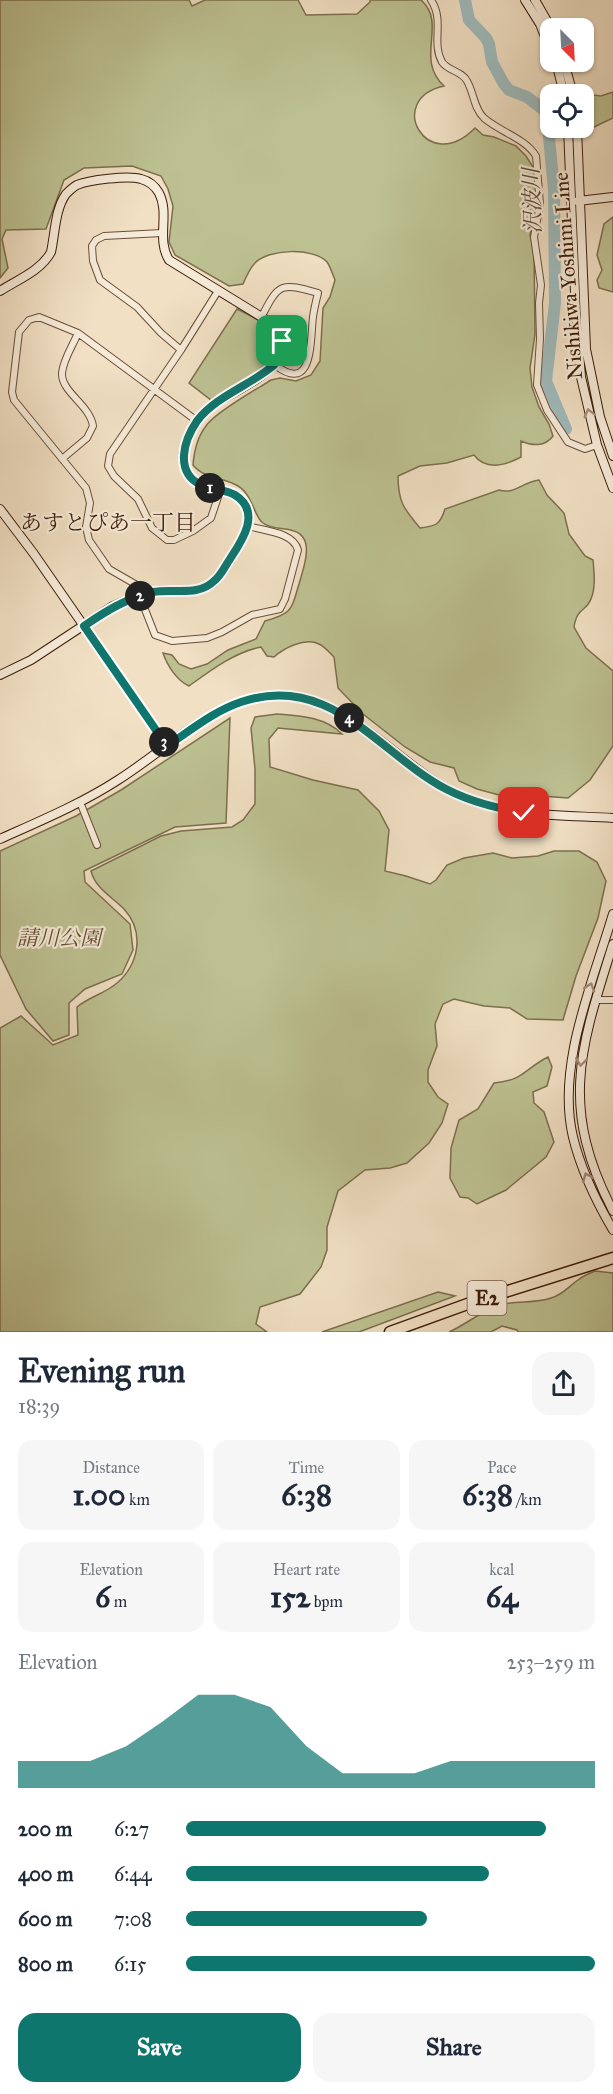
<!DOCTYPE html>
<meta charset="utf-8">
<style>
:root{--surface:#fff;--page:#f6f6f7;--text:#1f2937;--muted:#747a83;--accent:#0f766e}
body{margin:0;font-family:"IM FELL Great Primer","Noto Serif JP",serif;background:var(--page);color:var(--text);height:100vh;display:flex;flex-direction:column;font-size:22px;white-space:nowrap}
*{box-sizing:border-box;margin:0}
p{font-size:20px;color:var(--muted)}
.icon{flex:none;width:33px;height:33px;fill:none;stroke:currentColor;stroke-width:2;stroke-linecap:round;stroke-linejoin:round}
.map{position:relative;height:1332px;overflow:hidden}
.sheet{display:flex;flex-direction:column;background:var(--surface);flex:1}
.sheet>*{flex:none}
.needle{width:39px;rotate:156deg}
.fabs{position:absolute;left:540px;top:18px;display:grid;gap:12px}
.fabs a{display:grid;place-items:center;width:54px;height:54px;border-radius:12px;background:var(--surface);box-shadow:0 2px 4px #0004;font-size:30px}
.pin{position:absolute;display:grid;place-items:center;width:51px;height:51px;color:#fff;margin:-26px;border-radius:12px;box-shadow:0 3px 9px #0006}
.km{position:absolute;width:30px;height:30px;margin:-15px;border-radius:50%;background:#222;color:#fff;font-size:16px;line-height:30px;text-align:center}
.round{display:grid;place-items:center;flex:none;width:63px;height:63px;border-radius:18px;background:var(--page)}
.headline{display:flex;align-items:center;justify-content:space-between;height:102px;padding:0 18px}
h1{font-size:33px;font-weight:800;line-height:45px}
.figures{display:grid;grid-template-columns:repeat(3,1fr);gap:9px;height:102px;padding:6px 18px}
.figures div{display:grid;align-content:center;border-radius:15px;background:var(--page);text-align:center}
.figures b{font-size:30px;font-weight:800}
.figures small{font-size:16px;font-weight:400}
.figures p{font-size:16px}
.chart{height:168px;padding:12px 18px}
.chart p{display:flex;justify-content:space-between}
.chart svg{width:100%;height:108px;margin-top:6px;fill:var(--accent);opacity:.7}
.primary-button{display:flex;gap:12px;margin-top:auto;padding:12px 18px}
.primary-button a{flex:1;height:69px;border-radius:18px;background:var(--accent);color:#fff;font-size:24px;font-weight:800;line-height:69px;text-align:center}
.primary-button a+a{background:var(--page);color:var(--text)}
ul{padding:0 18px;list-style:none;font-size:20px}
li{display:grid;grid-template-columns:96px 72px 1fr;align-items:center;height:45px}
li i{height:15px;border-radius:8px;background:var(--accent)}
.map>svg:first-child{display:block}
.green{fill:#bdc192;stroke:#7d6f4d;stroke-width:1.5}
.lines{fill:none;stroke-linecap:round;stroke-linejoin:round}
.river{stroke:#9ebbbd;stroke-width:12}
.street-casing{stroke:#6a4e37;stroke-width:8}
.secondary-casing{stroke:#3d1d08;stroke-width:10}
.highway-casing{stroke:#3d1d08;stroke-width:13}
.street{stroke:#f6ebd9;stroke-width:6}
.secondary{stroke:#f6ebd9;stroke-width:8}
.highway{stroke:#f1e0c4;stroke-width:10}
.oneway{stroke:#a38e7b}
.route-casing{stroke:#fff;stroke-width:12}
.route{stroke:#0f766e;stroke-width:8}
.labels{text-anchor:middle;dominant-baseline:central;stroke-width:4.5;stroke-linejoin:round;paint-order:stroke}
.shield{fill:#f6ebd9;stroke:#745b47;stroke-width:1.5}
.shield-label{font-size:20px;font-weight:bold;fill:#3d1d08}
.street-label{font-size:21px;fill:#3d1d08;stroke:#f6ebd9}
.park-label{font-size:21px;font-style:italic;fill:#634e31;stroke:#f6ebd9}
.water-label{font-size:22px;font-style:italic;fill:#5a4c3e;stroke:#f6ebd9}
.neighbourhood-label{font-size:22px;fill:#3d1d08;stroke:#f6ebd9}
</style>
<div class="map">
<svg width="613" height="1332" viewBox="0 0 613 1332">
<rect width="100%" height="100%" fill="#f1e0c4"/>
<filter id="stains"><feTurbulence type="fractalNoise" baseFrequency=".00333" numOctaves="4"/><feColorMatrix values="0 0 0 0 .2 0 0 0 0 .09 0 0 0 0 .02 0 0 0 .5 -.17"/></filter>
<radialGradient id="worn" r=".72"><stop offset=".6" stop-color="#630" stop-opacity="0"/><stop offset="1" stop-color="#630" stop-opacity=".3"/></radialGradient>
<path class="green" d="M0,0H189L192,6L205,0H298L306,15L357,14L370,2V0H421C448,24 414,58 444,86C384,99 427,177 475,128L483,135L494,137L516,146L526,156L533,167L538,208L530,235L534,252L535,334L530,368L532,387L539,407L549,424L553,436C545,447 532,446 521,441V457C506,465 486,471 474,455L447,463L420,466L398,476C398,502 404,509 420,528C436,526 440,525 445,509L499,490C515,495 522,482 539,480L547,495L564,513L569,534L585,556L593,560C594,572 596,587 591,599C586,612 577,607 574,627L586,648L613,671V746L590,780L568,798L527,795L517,800L477,789L459,781L454,768L430,762L405,747L363,714L338,688L334,657C330,653 324,646 319,644C305,637 284,648 274,657L267,656L261,647C235,652 211,670 189,686C177,681 167,665 163,653L172,655L179,664L191,669L207,664L228,650L256,639L265,621C293,613 291,610 299,584C303,569 316,538 294,531C284,527 272,530 263,523C254,517 253,495 238,486C223,477 204,479 193,465C194,452 198,436 206,426C214,413 257,389 271,380L280,378L296,381L311,375L320,361L323,308L330,297L335,280C333,275 330,266 327,262C313,247 268,249 255,263C250,268 246,277 243,284L229,286L175,255L169,242L173,206L168,189L161,176L132,166L84,168L64,180L46,229L6,230L2,239L8,268L0,278Z
M613,92V118L594,127L588,122L585,94L601,96Z
M613,217V292L599,288L597,280L602,270L597,255L604,224Z
M237,309C247,314 261,320 269,328C275,334 278,346 275,354C269,367 224,392 211,400L189,383Z
M277,714C301,716 325,717 342,734L278,728L269,739L270,767L313,780L358,790L379,811L389,830L385,871L406,876L430,884L436,880L447,865L464,858L493,853L512,858L538,856L554,851H579L597,862L606,881L598,918L576,976L563,1020L527,1019L510,1008L484,1006L454,999L443,1004L435,1024L437,1046L428,1070V1082L438,1097L448,1104L442,1123L429,1143L407,1163L390,1168L365,1170L338,1191L327,1227V1250L321,1267L300,1294L260,1307L256,1324L267,1332H0V1028L21,1016L53,1045L78,1035L77,1007C89,997 106,993 117,983C139,964 145,932 124,909C112,897 95,888 91,871L161,836L181,831L232,827L243,820L255,804V769L251,728L255,717Z
M230,718L226,823L175,827L84,871L85,882L130,924L133,950L122,974L85,989L69,1003V1035L53,1041L26,1009L0,955V851L76,816L121,790Z
M548,1057L552,1067L547,1086L533,1092L534,1103L544,1112L554,1142L546,1157L506,1190L477,1204L468,1198L460,1197L450,1178L451,1148L459,1120L478,1109L494,1083C525,1080 524,1069 548,1057Z
M595,1271L613,1273V1332H518L517,1330L502,1326L491,1332H449C467,1324 481,1311 500,1305C517,1300 534,1304 551,1298C563,1295 569,1286 578,1280C583,1276 590,1273 595,1271Z
M438,1292L455,1296L359,1332H322Z"/>
<g class="lines">
<path class="river" d="M465,0L469,20L486,38L489,44L492,62L504,84L509,90L527,97L544,110L547,117L554,189L555,303L546,381L566,429"/>
<g class="street-casing">
<path id="street" d="M431,0C445,21 431,42 442,62C448,71 462,71 467,81C474,93 474,109 484,118C500,132 525,138 536,156L540,204L534,237L541,285L539,303L540,339L537,385L547,410L568,442L585,449L597,445
M162,233L104,236L96,240L92,246L93,261L100,280L137,307L161,333L181,350
M218,291L181,350L110,454L108,466L114,476L138,499L152,528L167,540H174L193,531L211,518L220,491
M262,316C279,282 282,283 318,293C316,301 314,309 313,317C310,340 314,395 275,365
M197,421L78,333L39,317L29,320L19,332L12,392L14,400L86,488L90,503L86,527L89,540L109,569L135,584L155,635L172,641L207,638L222,632L252,615L280,609L285,599L298,550C293,532 265,531 248,526
M62,459L87,438L93,426C90,405 61,392 62,373C63,360 73,345 78,333
M80,802L97,845
M596,1000H613"/>
</g>
<g class="secondary-casing">
<path id="secondary" d="M525,0L540,24L550,49
M535,0L551,28
M556,62L564,94
M564,62L573,94
M568,128L576,316L581,377L597,445L613,488
M577,128L586,349L600,417L613,456
M578,201L613,197
M0,291C17,280 41,271 51,252C55,234 55,209 66,194C69,191 73,187 77,185C88,180 129,175 141,179C149,181 155,186 159,193C170,214 156,239 169,260L273,324C276,329 280,334 281,340C289,370 233,391 213,405C202,414 194,425 188,438C180,455 182,476 201,485C212,490 226,489 236,496C262,513 242,542 230,560C226,566 222,573 217,579C202,597 177,588 157,591C142,594 127,600 113,606L31,660L0,675
M0,509L34,554L167,746
M0,839C40,821 81,804 118,780C161,753 204,710 254,698C340,678 394,768 465,798C511,817 564,815 613,818
M613,914C593,982 556,1066 573,1137C581,1170 596,1201 613,1230
M613,944C580,1049 559,1107 613,1211"/>
</g>
<g class="highway-casing">
<path id="highway" d="M390,1332L473,1302L613,1258"/>
</g>
<use href="#street" class="street"/>
<use href="#secondary" class="secondary"/>
<use href="#highway" class="highway"/>
</g>
<defs><path id="oneway-chevron" d="M-2-3.5L2.5 0L-2 3.5" fill="none" stroke-width="1.6" stroke-linecap="round" stroke-linejoin="round" transform="scale(1.5)"/></defs>
<g class="oneway">
<use href="#oneway-chevron" transform="translate(589 413) rotate(-104)"/>
<use href="#oneway-chevron" transform="translate(590 987) rotate(-72)"/>
<use href="#oneway-chevron" transform="translate(581 1062) rotate(97)"/>
<use href="#oneway-chevron" transform="translate(587 1177) rotate(-113)"/>
</g>
<g class="lines">
<g class="route-casing">
<path id="route" d="M282,341L279,357L274,365C251,385 216,396 197,421C184,440 174,472 201,485C211,490 225,489 235,495C262,512 242,541 230,559C225,566 221,576 214,581C198,597 174,588 153,592C127,598 106,611 84,626L167,746C191,730 214,711 241,702C331,672 378,753 446,789C471,802 497,808 524,813"/>
</g>
<use href="#route" class="route"/>
</g>
<g class="labels">
<rect class="shield" x="467.5" y="1281" width="39" height="34" rx="4.5"/>
<g class="shield-label">
<text x="487" y="1298">E2</text>
</g>
<g class="street-label">
<text transform="translate(568 276) rotate(-94)">Nishikiwa Yoshimi Line</text>
</g>
<g class="park-label">
<text x="59" y="938">請川公園</text>
</g>
<g class="water-label">
<text transform="translate(532 201) rotate(-92)">沢波川</text>
</g>
<g class="neighbourhood-label">
<text x="108" y="522">あすとぴあ一丁目</text>
</g>
</g>
<rect width="100%" height="100%" filter="url(#stains)"/>
<rect width="100%" height="100%" fill="url(#worn)"/>
</svg>
<div class="fabs">
<a><svg class="needle" viewBox="-14 -14 28 28"><path d="M0-13l5 13h-10z" fill="#e53935"/><path d="M0 13l5-13h-10z" fill="#747a83"/></svg></a>
<a><svg class="icon" aria-label="locate" viewBox="0 0 24 24"><circle cx="12" cy="12" r="6"/><path d="M12 2v4M12 18v4M2 12h4M18 12h4"/></svg></a>
</div>
<div class="pin" style="left:282px;top:341px;background:#1e9e55"><svg class="icon" aria-label="arrive" viewBox="0 0 24 24"><path d="M6 21V4h12l-3 4 3 4H6"/></svg></div>
<div class="pin" style="left:524px;top:813px;background:#d93025"><svg class="icon" aria-label="check" viewBox="0 0 24 24"><path d="M5 12l5 5 9-10"/></svg></div>
<b class="km" style="left:210px;top:488px">1</b>
<b class="km" style="left:140px;top:596px">2</b>
<b class="km" style="left:164px;top:742px">3</b>
<b class="km" style="left:349px;top:718px">4</b>
</div>
<section class="sheet">
<div class="headline"><div><h1>Evening run</h1><p>18:39</p></div><a class="round"><svg class="icon" aria-label="share" viewBox="0 0 24 24"><path d="M12 15V3M7 8l5-5 5 5M5 13v7h14v-7"/></svg></a></div>
<div class="figures">
<div><p>Distance</p><b>1.00<small> km</small></b></div>
<div><p>Time</p><b>6:38</b></div>
<div><p>Pace</p><b>6:38<small> /km</small></b></div>
</div>
<div class="figures">
<div><p>Elevation</p><b>6<small> m</small></b></div>
<div><p>Heart rate</p><b>152<small> bpm</small></b></div>
<div><p>kcal</p><b>64</b></div>
</div>
<div class="chart"><p><span>Elevation</span>253–259 m</p>
<svg viewBox="0 0 160 44" preserveAspectRatio="none"><path d="M0 44V33L10 33L20 33L30 27L40 17L50 6L60 6L70 11L80 27L90 38L100 38L110 38L120 33L130 33L140 33L150 33L160 33V44z"/></svg>
</div>
<ul>
<li><b>200 m</b>6:27<i style="width:88%"></i></li>
<li><b>400 m</b>6:44<i style="width:74%"></i></li>
<li><b>600 m</b>7:08<i style="width:59%"></i></li>
<li><b>800 m</b>6:15<i style="width:100%"></i></li>
</ul>
<div class="primary-button"><a>Save</a><a>Share</a></div>
</section>
